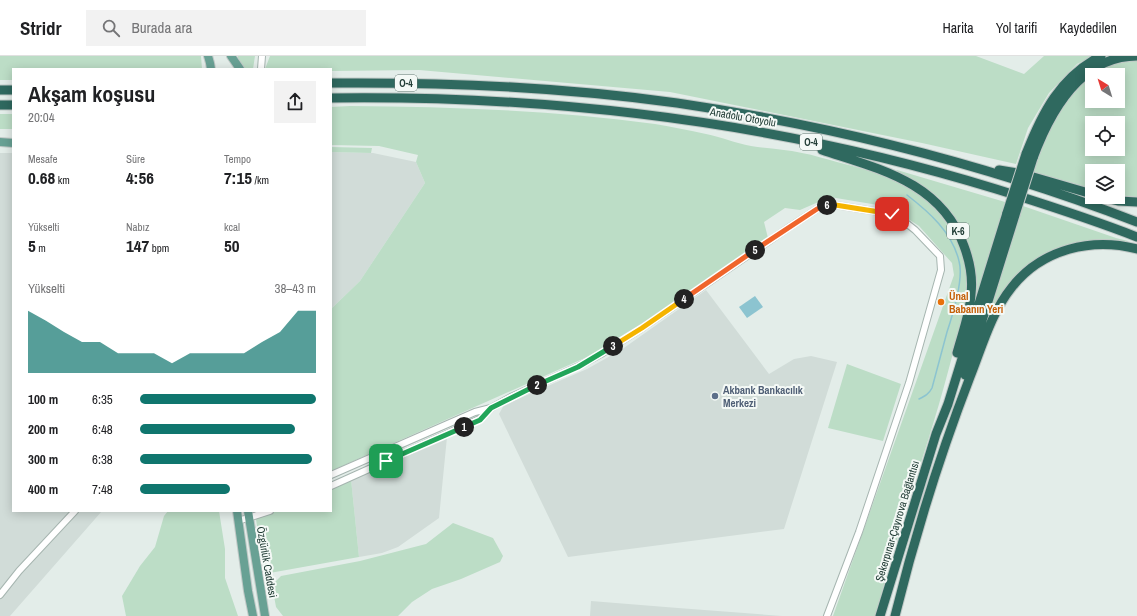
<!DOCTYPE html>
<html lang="tr">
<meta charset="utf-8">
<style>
:root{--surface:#fff;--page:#f2f2f2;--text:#202124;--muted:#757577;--line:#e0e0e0;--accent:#0f766e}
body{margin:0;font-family:"Archivo Narrow",sans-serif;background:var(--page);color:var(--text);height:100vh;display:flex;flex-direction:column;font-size:15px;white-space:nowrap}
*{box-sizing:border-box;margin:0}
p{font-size:13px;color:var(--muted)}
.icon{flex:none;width:22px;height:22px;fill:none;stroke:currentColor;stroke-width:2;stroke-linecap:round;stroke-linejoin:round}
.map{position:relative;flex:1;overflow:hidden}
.drawer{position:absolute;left:12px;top:12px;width:320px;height:444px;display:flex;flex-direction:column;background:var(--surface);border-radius:0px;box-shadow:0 2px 10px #0003}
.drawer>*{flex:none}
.needle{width:26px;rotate:322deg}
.buttons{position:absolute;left:1085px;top:12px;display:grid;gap:8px}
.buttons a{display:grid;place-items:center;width:40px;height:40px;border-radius:0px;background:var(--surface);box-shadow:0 2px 10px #0003;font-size:20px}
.pin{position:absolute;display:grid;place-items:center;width:34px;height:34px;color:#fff;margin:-17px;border-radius:8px;box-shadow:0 2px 6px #0006}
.km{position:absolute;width:20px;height:20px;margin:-10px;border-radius:50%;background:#222;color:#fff;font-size:11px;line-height:20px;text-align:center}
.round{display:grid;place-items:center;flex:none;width:42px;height:42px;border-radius:0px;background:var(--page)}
.summary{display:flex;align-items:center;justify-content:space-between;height:68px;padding:0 16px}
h1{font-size:22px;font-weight:700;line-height:30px}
.figures{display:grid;grid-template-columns:repeat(3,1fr);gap:6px;height:68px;padding:4px 16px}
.figures div{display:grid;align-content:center}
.figures b{font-size:17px;font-weight:700}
.figures small{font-size:11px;font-weight:400}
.figures p{font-size:11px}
.chart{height:112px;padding:8px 16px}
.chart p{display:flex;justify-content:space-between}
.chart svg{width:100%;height:72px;margin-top:4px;fill:var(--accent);opacity:.7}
ul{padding:0 16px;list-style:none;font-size:13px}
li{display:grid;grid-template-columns:64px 48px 1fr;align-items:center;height:30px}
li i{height:10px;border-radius:5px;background:var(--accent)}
header{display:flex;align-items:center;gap:24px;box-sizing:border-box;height:56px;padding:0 20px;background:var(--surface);border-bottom:1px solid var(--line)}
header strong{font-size:19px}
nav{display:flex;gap:22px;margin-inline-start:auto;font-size:14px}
.search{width:280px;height:36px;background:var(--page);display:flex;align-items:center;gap:10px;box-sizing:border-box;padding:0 14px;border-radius:0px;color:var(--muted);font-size:15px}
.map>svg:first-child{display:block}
.built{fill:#d1dcd8}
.green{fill:#bcddc6;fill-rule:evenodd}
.water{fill:#8cc4d0}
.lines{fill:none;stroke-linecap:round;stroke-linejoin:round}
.stream{stroke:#8cc4d0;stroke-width:1.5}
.minor-casing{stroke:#a6b5b0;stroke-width:8}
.major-casing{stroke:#c1c9c7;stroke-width:10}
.highway-casing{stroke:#c1c9c7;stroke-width:11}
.minor{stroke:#fff;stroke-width:6}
.major{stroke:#68a194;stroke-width:8}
.highway{stroke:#2f695f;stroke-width:9}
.highway-bridge-casing{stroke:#c1c9c7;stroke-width:11;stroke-linecap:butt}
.highway-bridge{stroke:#2f695f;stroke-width:9}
.split-1-casing{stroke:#fff;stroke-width:8}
.split-2-casing{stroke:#fff;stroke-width:8}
.split-3-casing{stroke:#fff;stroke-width:8}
.split-4-casing{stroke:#fff;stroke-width:8}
.split-5-casing{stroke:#fff;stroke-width:8}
.split-6-casing{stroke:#fff;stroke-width:8}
.split-7-casing{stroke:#fff;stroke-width:8}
.split-1{stroke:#22a559;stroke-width:5}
.split-2{stroke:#22a559;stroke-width:5}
.split-3{stroke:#22a559;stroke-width:5}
.split-4{stroke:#f5b400;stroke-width:5}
.split-5{stroke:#f0652b;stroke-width:5}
.split-6{stroke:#f0652b;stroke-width:5}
.split-7{stroke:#f5b400;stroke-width:5}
.food-dot{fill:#e8710a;stroke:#f4f9f6;stroke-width:1.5}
.service-dot{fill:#5c6f8a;stroke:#f4f9f6;stroke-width:1.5}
.labels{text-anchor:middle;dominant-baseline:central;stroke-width:4;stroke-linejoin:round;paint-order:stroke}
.shield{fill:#f4f9f6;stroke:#627670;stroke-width:1}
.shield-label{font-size:10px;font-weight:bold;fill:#233e37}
.street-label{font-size:11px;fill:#233e37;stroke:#f4f9f6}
.food-label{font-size:11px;font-weight:bold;fill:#c56008;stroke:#f4f9f6;text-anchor:start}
.service-label{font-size:11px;font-weight:bold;fill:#4e5e75;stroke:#f4f9f6;text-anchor:start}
</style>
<header>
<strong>Stridr</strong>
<div class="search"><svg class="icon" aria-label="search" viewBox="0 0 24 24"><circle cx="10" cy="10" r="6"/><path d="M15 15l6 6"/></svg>Burada ara</div>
<nav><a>Harita</a><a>Yol tarifi</a><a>Kaydedilen</a></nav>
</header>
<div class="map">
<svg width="1137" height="560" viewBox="0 0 1137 560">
<rect width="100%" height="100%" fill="#e3ede9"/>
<path class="built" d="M331,96L373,97L416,106L425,127L360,225L331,253Z
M0,97H13V455H102L10,560H0Z
M706,234L769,318L794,303L811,300L837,306L784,473L568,501L499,358L504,349L587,313L621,294Z
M447,381L439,462L398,491L382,497L359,501L351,423Z
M591,545L678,552L782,560H590Z"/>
<path class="green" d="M0,0H201L202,13H13V24H0Z
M238,0H255L253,13H244L238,2Z
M270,0H976L1024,18L1044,0H1093L1077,8L1049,37L1028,72L1016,108L922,87L670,36L419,14L331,15V13H265Z
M1127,5H1137V141L1118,139V115H1092V133L1033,116C1047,80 1060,43 1092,20V45H1118V19H1093L1108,10ZM1092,67H1118V93H1092Z
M350,50C452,51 554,54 655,68C672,71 689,74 706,78C721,81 735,87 751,90C768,93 785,93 802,97C814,99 825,103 837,106C860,112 885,118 906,129C935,145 962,182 966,215C970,248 957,281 949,312C934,369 915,424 898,480C890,507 883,533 875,560H833L954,219L952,207L919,170L890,151L830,141L800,154L785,152L764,166L768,182L623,281L587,301L331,415V253L360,225L425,127L416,106L418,99L379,90L331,89V51Z
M0,58H13V73H0Z
M331,91L372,92L371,97L331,96Z
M897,114L1005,146L975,246L963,178L964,176L952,157L938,141L919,127L917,128L896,116Z
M1023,150L1116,182L1128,185L1127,186C1085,179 1041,191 1012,224C998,240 990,261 981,280L1006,199Z
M847,308L901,328L883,385L828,372Z
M351,423L359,501L264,518L256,463L275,455H331V432Z
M168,455H219L225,493V522L238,560H126L122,540L140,510L155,491L164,460Z
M453,467L493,482L503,500L500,506L461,523L432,533L412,546L398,560H283L276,551L272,529L281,520L360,505L426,488Z"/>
<path class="water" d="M755,240L763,251L747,262L739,251Z"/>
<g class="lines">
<path class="stream" d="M907,139C929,156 952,176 959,205C964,223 953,258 947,276C942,295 937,314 932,332C929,338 925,340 919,343"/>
<g class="minor-casing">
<path id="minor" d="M261,13L262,0
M331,419L475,356L491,352L511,341L577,311L601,298L642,272L788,172L817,153L829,148L892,158L901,163L915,174L940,200L941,214L909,327L859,476L827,560
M331,430L480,363L490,353
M238,465L270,455
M0,539L19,515L75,455"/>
</g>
<g class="major-casing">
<path id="major" d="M208,0L210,7L211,13
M231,0L240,13
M0,86L13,87
M237,455L248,535L253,560
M248,455L265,560"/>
</g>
<g class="highway-casing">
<path id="highway" d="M331,27C447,26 563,31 677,47C834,70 989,109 1137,166
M0,34H13
M331,42C556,39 781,67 996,133C1044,148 1091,163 1137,181
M0,49H13
M822,94C879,113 941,126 964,190C970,206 973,221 971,238C970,258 962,278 957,297
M1026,98C1042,57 1060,21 1101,0
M1033,102C1050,56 1080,0 1137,0
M999,114L1023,118L1092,138
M1102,141L1119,145L1137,146
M965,319L1015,159
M880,560L936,378L948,348L1007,157
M895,560C915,479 940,399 970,321C982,291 991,257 1012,231C1042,193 1092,181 1137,193"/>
</g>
<use href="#minor" class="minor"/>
<use href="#major" class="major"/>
<use href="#highway" class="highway"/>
<g class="highway-bridge-casing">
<path id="highway-bridge" d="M1007,157L1026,98
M1015,159L1033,102"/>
</g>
<use href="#highway-bridge" class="highway-bridge"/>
</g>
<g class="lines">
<g class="split-1-casing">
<path id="split-1" d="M386,405L464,371"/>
</g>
<g class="split-2-casing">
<path id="split-2" d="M464,371L480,364L491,352L537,329"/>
</g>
<g class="split-3-casing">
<path id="split-3" d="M537,329L578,311L613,290"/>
</g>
<g class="split-4-casing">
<path id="split-4" d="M613,290L642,272L684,243"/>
</g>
<g class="split-5-casing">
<path id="split-5" d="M684,243L755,194"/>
</g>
<g class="split-6-casing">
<path id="split-6" d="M755,194L817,153L827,149"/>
</g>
<g class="split-7-casing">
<path id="split-7" d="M827,149L829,148L892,158"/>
</g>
<use href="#split-1" class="split-1"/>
<use href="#split-2" class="split-2"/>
<use href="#split-3" class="split-3"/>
<use href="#split-4" class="split-4"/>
<use href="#split-5" class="split-5"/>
<use href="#split-6" class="split-6"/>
<use href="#split-7" class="split-7"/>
</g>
<circle class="food-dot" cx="941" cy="246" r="4"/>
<circle class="service-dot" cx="715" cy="340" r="4"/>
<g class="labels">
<g class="shield">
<rect x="395" y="19" width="22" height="16" rx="3"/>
<rect x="800" y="78" width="22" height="16" rx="3"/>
<rect x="947" y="167" width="22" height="16" rx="3"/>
</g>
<g class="shield-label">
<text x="406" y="27">O-4</text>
<text x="811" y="86">O-4</text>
<text x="958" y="175">K-6</text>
</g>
<g class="street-label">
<text transform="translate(743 61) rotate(10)">Anadolu Otoyolu</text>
<text transform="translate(897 465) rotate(-73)">Şekerpınar-Çayırova Bağlantısı</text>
<text transform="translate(267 506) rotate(80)">Özgürlük Caddesi</text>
</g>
<g class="food-label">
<text x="949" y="240">Ünal<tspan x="949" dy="13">Babanın Yeri</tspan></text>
</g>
<g class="service-label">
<text x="723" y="334">Akbank Bankacılık<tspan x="723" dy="13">Merkezi</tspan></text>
</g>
</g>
</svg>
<div class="buttons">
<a><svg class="needle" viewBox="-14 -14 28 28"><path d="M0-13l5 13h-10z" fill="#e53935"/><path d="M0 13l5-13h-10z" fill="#757577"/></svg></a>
<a><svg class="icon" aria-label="locate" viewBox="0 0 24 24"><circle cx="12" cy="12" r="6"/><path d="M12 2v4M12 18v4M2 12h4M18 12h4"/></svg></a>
<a><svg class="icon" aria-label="layers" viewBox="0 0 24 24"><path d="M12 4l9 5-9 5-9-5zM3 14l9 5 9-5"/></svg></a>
</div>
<div class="pin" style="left:386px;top:405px;background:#1e9e55"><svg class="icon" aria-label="arrive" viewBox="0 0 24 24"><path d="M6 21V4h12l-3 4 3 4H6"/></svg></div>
<div class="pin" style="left:892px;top:158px;background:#d93025"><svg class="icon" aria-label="check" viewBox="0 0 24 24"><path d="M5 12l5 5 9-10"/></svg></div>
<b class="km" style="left:464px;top:371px">1</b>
<b class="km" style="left:537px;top:329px">2</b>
<b class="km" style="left:613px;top:290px">3</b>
<b class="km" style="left:684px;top:243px">4</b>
<b class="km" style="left:755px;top:194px">5</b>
<b class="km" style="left:827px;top:149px">6</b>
<section class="drawer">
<div class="summary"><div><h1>Akşam koşusu</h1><p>20:04</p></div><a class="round"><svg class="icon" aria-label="share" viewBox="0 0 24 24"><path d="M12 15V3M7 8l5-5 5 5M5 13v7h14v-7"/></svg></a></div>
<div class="figures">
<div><p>Mesafe</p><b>0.68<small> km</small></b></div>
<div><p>Süre</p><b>4:56</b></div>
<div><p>Tempo</p><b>7:15<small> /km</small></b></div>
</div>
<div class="figures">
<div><p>Yükselti</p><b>5<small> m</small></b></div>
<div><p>Nabız</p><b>147<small> bpm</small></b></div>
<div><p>kcal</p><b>50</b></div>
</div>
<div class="chart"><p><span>Yükselti</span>38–43 m</p>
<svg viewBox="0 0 160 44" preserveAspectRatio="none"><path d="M0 44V6L10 12L20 19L30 25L40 25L50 32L60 32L70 32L80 38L90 32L100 32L110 32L120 32L130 25L140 19L150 6L160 6V44z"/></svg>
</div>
<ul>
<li><b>100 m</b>6:35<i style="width:100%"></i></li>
<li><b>200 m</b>6:48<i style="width:88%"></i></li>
<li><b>300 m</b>6:38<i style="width:98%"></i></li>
<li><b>400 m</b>7:48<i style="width:51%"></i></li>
</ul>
</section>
</div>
